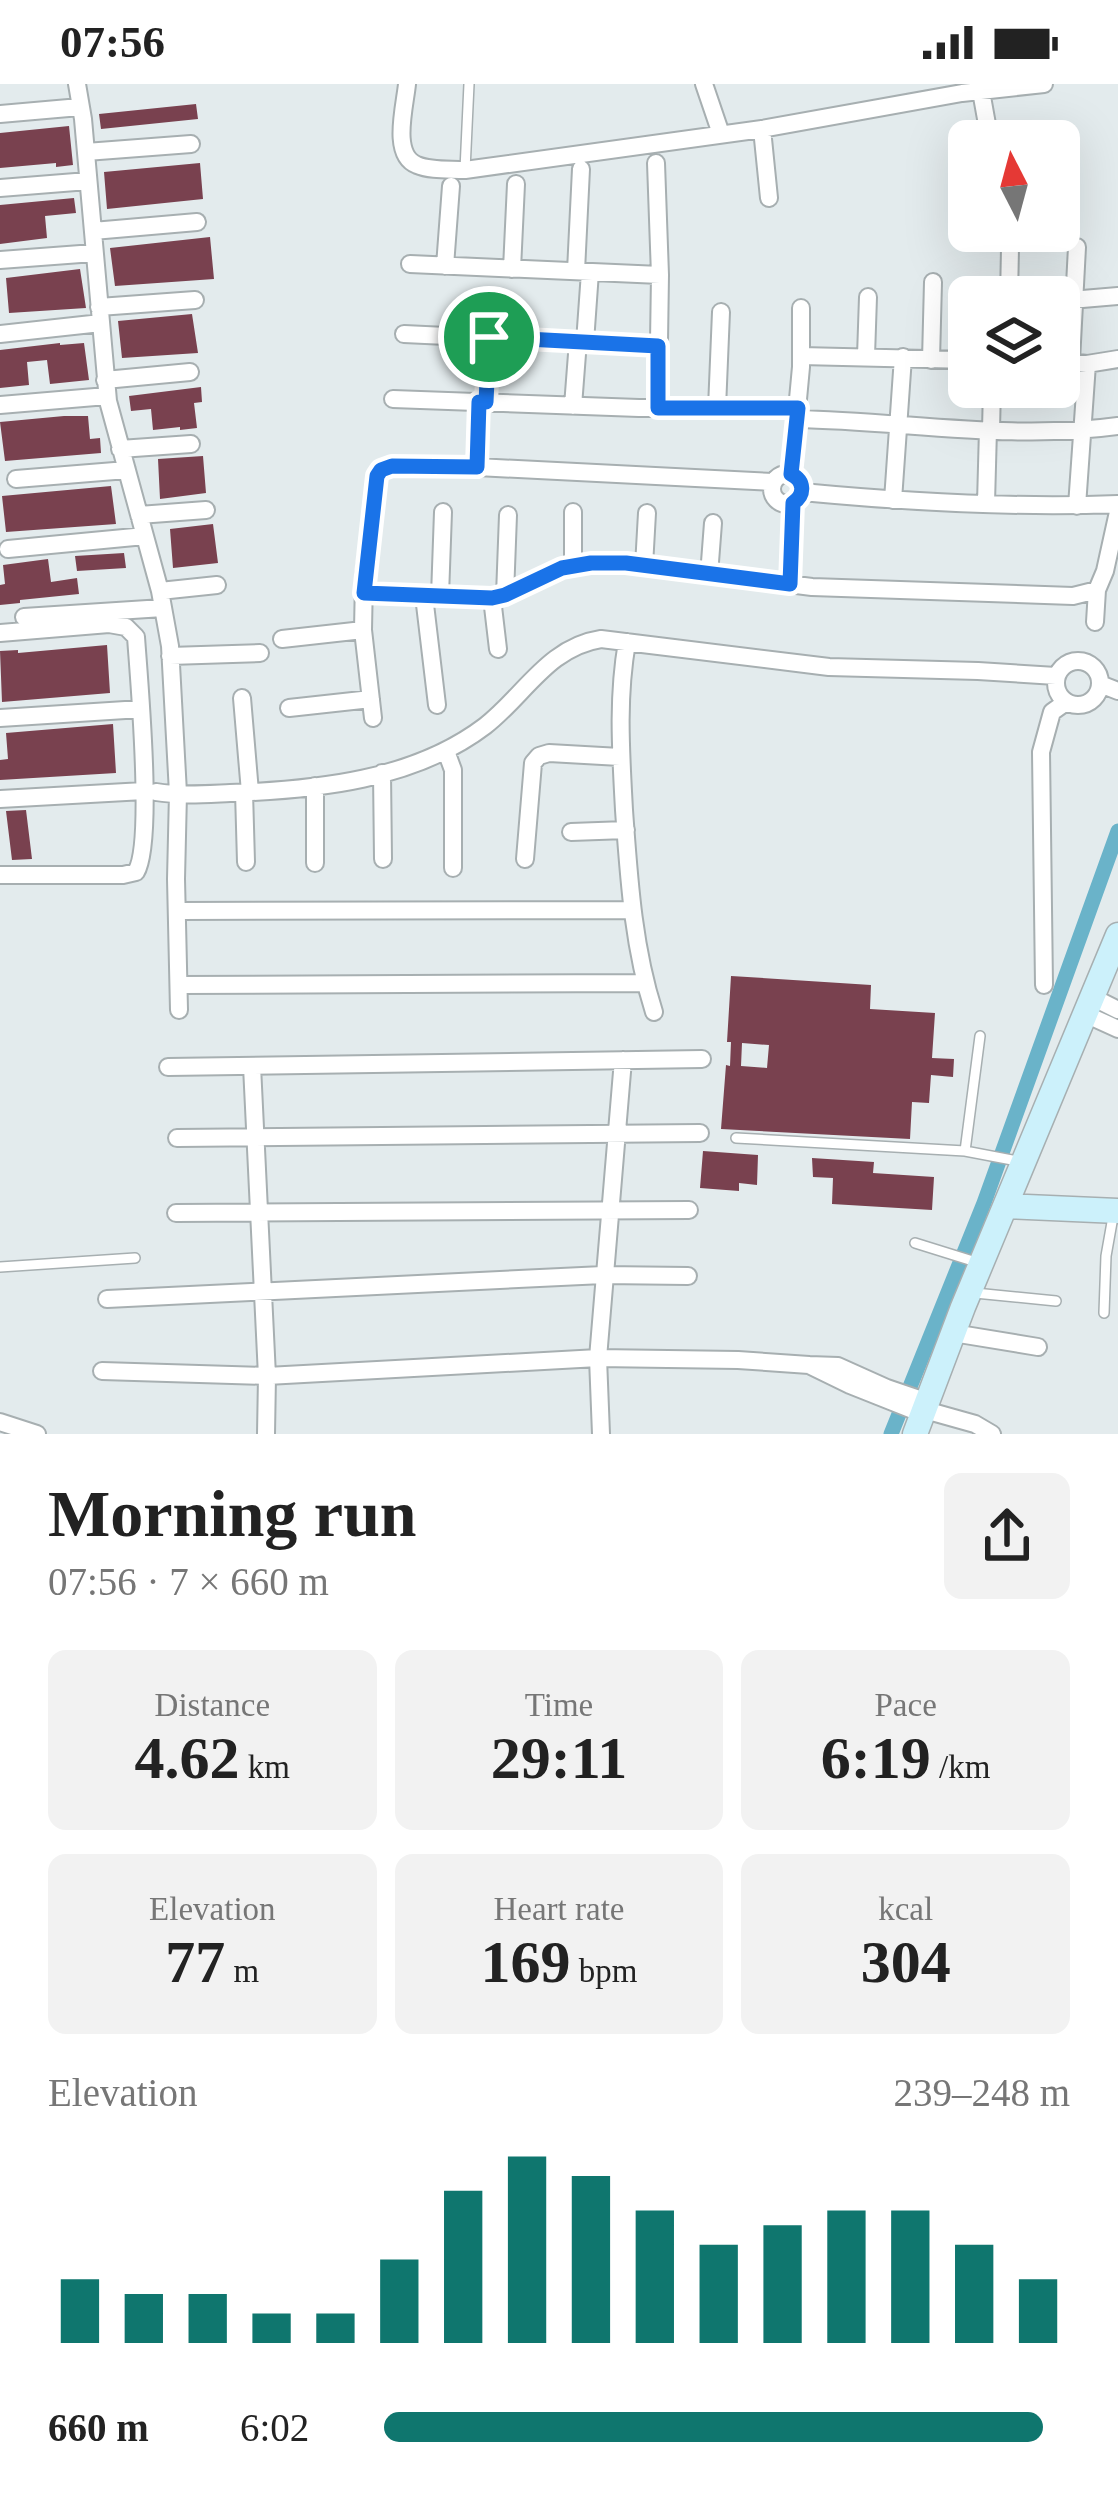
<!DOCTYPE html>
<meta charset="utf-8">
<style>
:root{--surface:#fff;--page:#f2f2f2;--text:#222;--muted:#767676;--accent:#0f766e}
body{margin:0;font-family:"Times New Roman",serif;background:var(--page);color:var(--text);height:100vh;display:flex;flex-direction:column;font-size:45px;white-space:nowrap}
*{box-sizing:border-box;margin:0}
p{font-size:39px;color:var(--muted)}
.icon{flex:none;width:66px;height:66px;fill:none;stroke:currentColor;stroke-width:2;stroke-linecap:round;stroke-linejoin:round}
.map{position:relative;height:1350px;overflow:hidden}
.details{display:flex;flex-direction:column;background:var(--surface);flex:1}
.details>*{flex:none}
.needle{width:78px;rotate:354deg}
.tools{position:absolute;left:948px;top:36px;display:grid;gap:24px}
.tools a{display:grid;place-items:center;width:132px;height:132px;border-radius:18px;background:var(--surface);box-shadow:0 12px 48px #0002;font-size:60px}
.pin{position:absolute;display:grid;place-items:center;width:102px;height:102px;color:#fff;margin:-51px;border:6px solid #fff;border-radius:50%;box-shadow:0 3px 12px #0007}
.round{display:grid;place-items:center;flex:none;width:126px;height:126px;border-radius:18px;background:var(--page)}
.summary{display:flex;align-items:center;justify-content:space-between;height:204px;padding:0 48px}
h1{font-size:66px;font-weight:800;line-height:90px}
.stats{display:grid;grid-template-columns:repeat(3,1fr);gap:18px;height:204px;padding:12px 48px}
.stats div{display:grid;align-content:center;border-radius:18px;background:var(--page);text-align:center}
.stats b{font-size:60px;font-weight:800}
.stats small{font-size:33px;font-weight:400}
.stats p{font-size:33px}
.chart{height:336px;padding:24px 48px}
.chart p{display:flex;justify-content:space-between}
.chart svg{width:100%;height:216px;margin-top:12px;stroke:var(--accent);stroke-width:6}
ul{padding:0 48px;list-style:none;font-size:39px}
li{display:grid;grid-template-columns:192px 144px 1fr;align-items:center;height:90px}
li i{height:30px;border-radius:15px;background:var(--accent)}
.status{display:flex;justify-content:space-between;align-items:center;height:84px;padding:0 60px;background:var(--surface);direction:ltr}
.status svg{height:33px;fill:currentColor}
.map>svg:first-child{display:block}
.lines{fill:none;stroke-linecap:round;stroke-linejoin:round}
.canal{stroke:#6ab3c9;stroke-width:15}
.building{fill:#79414f;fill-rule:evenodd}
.lane-casing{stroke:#a7afb1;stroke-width:12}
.street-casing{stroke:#a7afb1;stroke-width:20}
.secondary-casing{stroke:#a7afb1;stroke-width:27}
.lane{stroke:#fff;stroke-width:9}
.street{stroke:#fff;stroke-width:16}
.secondary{stroke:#ccf1fb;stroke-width:24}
.route-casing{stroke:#fff;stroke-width:24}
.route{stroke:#1a73e8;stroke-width:15}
</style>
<div class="status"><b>07:56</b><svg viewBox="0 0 49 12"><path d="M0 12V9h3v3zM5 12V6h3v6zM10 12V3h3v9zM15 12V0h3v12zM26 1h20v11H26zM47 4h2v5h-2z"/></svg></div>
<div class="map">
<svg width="1118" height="1350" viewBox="0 0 1118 1350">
<rect width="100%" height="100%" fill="#e3ebed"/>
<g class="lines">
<path class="canal" d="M891,1350L984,1119L1118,747"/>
</g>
<path class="building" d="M196,20L198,35L101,45L99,30Z
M69,42L73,81L56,83V79L0,84V49Z
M200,79L203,115L107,125L104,88Z
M74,114L76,129L45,132L47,154L0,160V121Z
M210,153L214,195L115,202L110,164Z
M80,185L86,224L9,229L6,194Z
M192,230L198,269L122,274L118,237Z
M60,259V261L84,259L89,296L50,300L47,276L27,278L29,301L0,304V266Z
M201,303L202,318L194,319L197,344L180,346V343L153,346L151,325L131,327L129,312Z
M64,332H88L90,355L100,354L101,369L5,377L0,338Z
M203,372L206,409L160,415L158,375Z
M111,402L116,440L6,448L2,412Z
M213,440L218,479L173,484L170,445Z
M124,469L126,484L77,487L75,472Z
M48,475L51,498L77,494L79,510L20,516V519L0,521V501L5,500L3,481Z
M107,561L110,609L2,618L0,567L18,566V569Z
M113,640L116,689L0,696V676L8,675L6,649Z
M26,726L32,775L12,776L6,727Z
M731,892L871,901L870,925L935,929L932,974L954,975L953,993L931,991L929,1019L912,1018L910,1055L721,1045L726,981L730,982L731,958H727ZM742,959L769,961L767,984L741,982Z
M703,1067L758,1071L757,1101L739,1099V1107L700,1104Z
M812,1074L874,1078L873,1089L934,1093L932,1126L832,1120L833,1094L813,1093Z"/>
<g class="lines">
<g class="lane-casing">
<path id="lane" d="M465,86L469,0
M736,1054L965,1067L1023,1078
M965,1067L980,952
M915,1159L976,1178
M0,1183L135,1174
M975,1209L1056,1217
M1104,1229L1106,1172L1114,1127"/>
</g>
<g class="street-casing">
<path id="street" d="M77,0L83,35L108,317L160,507L170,562L178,709L176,795L179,926
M407,0C405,22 391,71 417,81C431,87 450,85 465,86L762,45L962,9L1044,0
M704,0L721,50
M981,7L990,57
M0,30L80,23
M762,45L769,114
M86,68L191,60
M656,79L660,191L658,324
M0,104L88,97
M93,147L197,138
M0,176L94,169
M410,180L660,191
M445,182L451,102
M512,185L516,100
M576,187L581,85
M1009,213L1010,164
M1059,217L1118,212
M99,223L195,216
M0,250L101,239
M404,250L658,262
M585,258L590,188
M801,272L969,276
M866,272L868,213
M931,276L933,198
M1059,277L1087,280L1118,275
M1071,277L1077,163
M105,296L190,288
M393,315L639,324H798
M486,318L489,253
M0,321L107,312
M573,322L578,257
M717,324L721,228
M797,335C903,337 1012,357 1118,342
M991,346L992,303
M120,365L191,360
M477,383L479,318
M772 405a15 15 0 1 1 30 0a15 15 0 1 1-30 0Z
M791,390L801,283V224
M16,395L127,386
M802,408C907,418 1013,424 1118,420
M893,416L903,273
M986,419L988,345
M1077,422L1087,280
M139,431L206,426
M8,465L145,452
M573,482V428
M644,482L647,429
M709,491L713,439
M790,500L793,420
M160,507L217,501
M364,510L492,514L505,511L562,484L611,478L812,503L1073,512L1097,506L1105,487L1118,428
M505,511L508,431
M424,512L437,621
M440,512L443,428
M492,514L498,565
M24,533L163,524
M1095,538L1097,506
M0,549L109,540L126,543L136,553C139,596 154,759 136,788L123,791H0
M282,555L363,546
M627,558C617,615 621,669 624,726C629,795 633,862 654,928
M170,572L260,569
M1056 599a22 22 0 1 1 44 0a22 22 0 1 1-44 0Z
M1100,600L1118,607
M242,614L250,708
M289,624L371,615
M0,634L141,625
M373,634L363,546L364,494L377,392L381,385L392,382L477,383L773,398
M446,667L453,686V784
M382,689L383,775
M315,702V779
M156,708C180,712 206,710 230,709C316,706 414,696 485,642C524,612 548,563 601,555L829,583L978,587L1056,592
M244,708L246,778
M0,715L144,707
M571,748L626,746
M525,775L533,679L539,672L549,669L620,673
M178,827L631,826
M179,901L645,899
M1044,901L1041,668L1052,628L1066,618
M1092,913L1118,926
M1085,930L1118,945
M252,982L267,1292L266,1350
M168,983L702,975
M177,1054L700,1049
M176,1129L689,1126
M107,1215L603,1191L688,1192
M953,1249L1038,1263
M102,1287L267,1292L598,1274L738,1276L809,1281
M925,1326L975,1340L992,1350
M923,1330L850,1301L809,1281L838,1282L887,1304L928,1318
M0,1338L37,1350
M601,1350L598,1274L623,976"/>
</g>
<g class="secondary-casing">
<path id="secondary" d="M1006,1122L1118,1127
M915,1350L963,1223L1118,851"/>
</g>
<use href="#lane" class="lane"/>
<use href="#street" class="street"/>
<use href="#secondary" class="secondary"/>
</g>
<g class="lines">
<g class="route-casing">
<path id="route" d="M489,253L658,262V324H798L791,390C805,397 805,411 793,419L790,500L626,479H591L562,484L505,511L492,514L364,509L377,392L381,386L392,382L477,383L479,318H486Z"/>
</g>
<use href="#route" class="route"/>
</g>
</svg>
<div class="tools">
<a><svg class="needle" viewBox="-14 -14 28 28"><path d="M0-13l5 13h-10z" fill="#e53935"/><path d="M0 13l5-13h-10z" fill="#767676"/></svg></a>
<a><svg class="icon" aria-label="layers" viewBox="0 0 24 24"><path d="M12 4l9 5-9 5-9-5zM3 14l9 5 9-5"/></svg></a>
</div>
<div class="pin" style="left:489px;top:253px;background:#1e9e55"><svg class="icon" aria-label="arrive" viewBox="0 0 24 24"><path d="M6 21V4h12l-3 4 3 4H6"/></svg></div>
</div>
<section class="details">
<div class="summary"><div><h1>Morning run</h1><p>07:56 · 7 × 660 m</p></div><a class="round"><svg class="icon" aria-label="share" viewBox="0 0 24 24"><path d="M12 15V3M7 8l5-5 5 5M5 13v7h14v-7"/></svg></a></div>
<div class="stats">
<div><p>Distance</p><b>4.62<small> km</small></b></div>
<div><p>Time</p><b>29:11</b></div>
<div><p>Pace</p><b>6:19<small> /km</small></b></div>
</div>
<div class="stats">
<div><p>Elevation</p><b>77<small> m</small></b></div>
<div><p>Heart rate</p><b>169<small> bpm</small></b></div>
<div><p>kcal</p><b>304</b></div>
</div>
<div class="chart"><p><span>Elevation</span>239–248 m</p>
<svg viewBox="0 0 160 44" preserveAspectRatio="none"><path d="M5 44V31M15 44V34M25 44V34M35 44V38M45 44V38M55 44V27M65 44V13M75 44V6M85 44V10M95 44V17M105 44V24M115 44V20M125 44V17M135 44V17M145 44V24M155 44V31"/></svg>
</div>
<ul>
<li><b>660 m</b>6:02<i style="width:96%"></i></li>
</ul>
</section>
